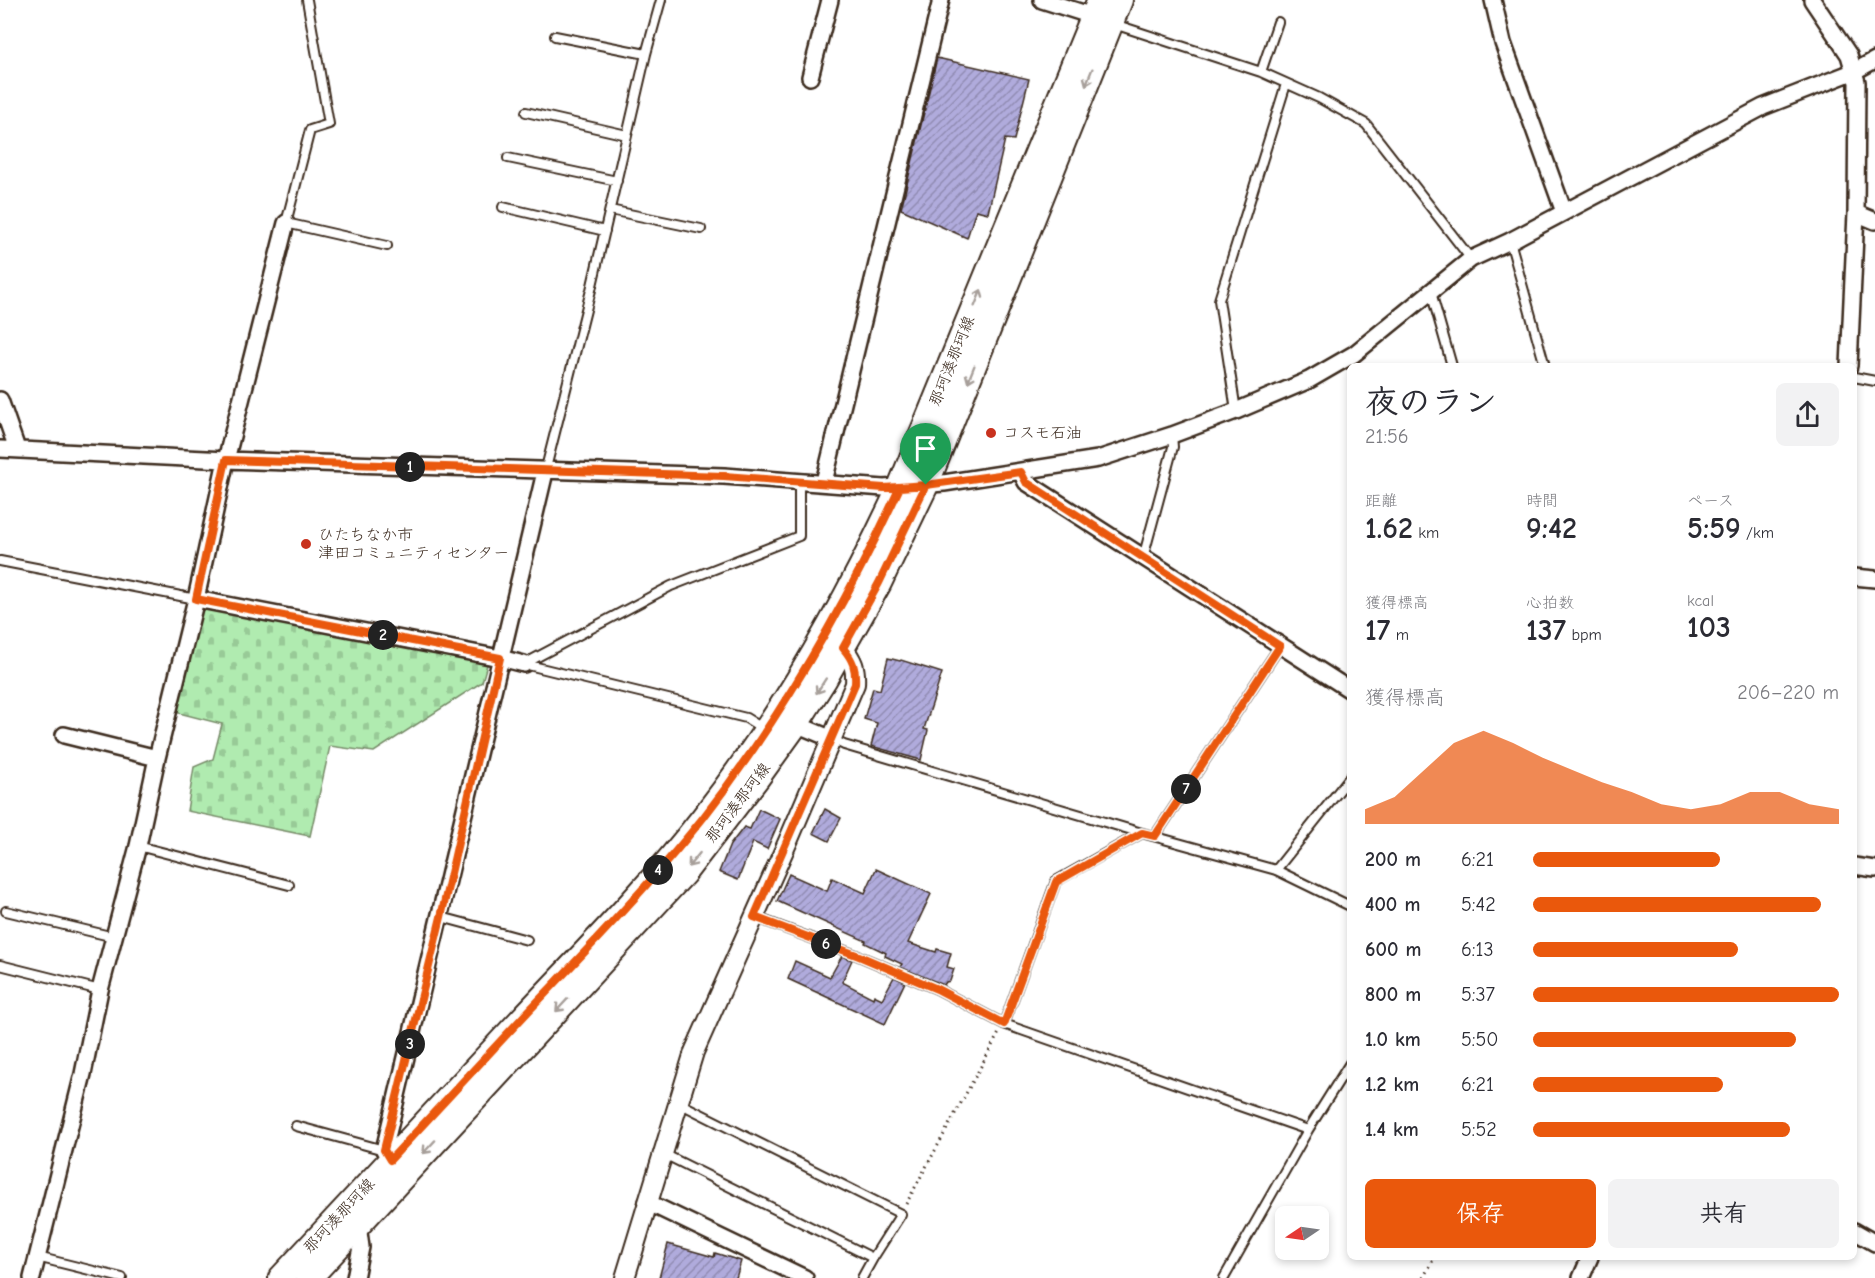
<!DOCTYPE html>
<html lang="ja">
<meta charset="utf-8">
<style>
:root{--surface:#fff;--page:#f2f2f3;--text:#2b2b33;--muted:#7c7c81;--accent:#ea580c}
body{margin:0;font-family:"Comic Neue","Klee One",sans-serif;background:var(--page);color:var(--text);height:100vh;display:flex;flex-direction:column;font-size:22px;white-space:nowrap}
*{box-sizing:border-box;margin:0}
p{font-size:20px;color:var(--muted)}
.icon{flex:none;width:33px;height:33px;fill:none;stroke:currentColor;stroke-width:2;stroke-linecap:round;stroke-linejoin:round}
.map{position:relative;flex:1;overflow:hidden}
.sheet{position:absolute;left:1347px;top:363px;width:510px;height:897px;display:flex;flex-direction:column;background:var(--surface);border-radius:9px;box-shadow:0 3px 9px #0003}
.sheet>*{flex:none}
.needle{width:39px;rotate:257deg}
.fabs{position:absolute;left:1275px;top:1206px;display:grid;gap:12px}
.fabs a{display:grid;place-items:center;width:54px;height:54px;border-radius:9px;background:var(--surface);box-shadow:0 3px 9px #0003;font-size:30px}
.pin{position:absolute;display:grid;place-items:center;width:51px;height:51px;color:#fff;margin:-62px -26px;border-radius:50% 50% 50% 0;rotate:-45deg;box-shadow:0 0 6px #0007}
.pin .icon{rotate:45deg}
.km{position:absolute;width:30px;height:30px;margin:-15px;border-radius:50%;background:#222;color:#fff;font-size:16px;line-height:30px;text-align:center}
.round{display:grid;place-items:center;flex:none;width:63px;height:63px;border-radius:9px;background:var(--page)}
.summary{display:flex;align-items:center;justify-content:space-between;height:102px;padding:0 18px}
h1{font-size:33px;font-weight:800;line-height:45px}
.figures{display:grid;grid-template-columns:repeat(3,1fr);gap:9px;height:102px;padding:6px 18px}
.figures div{display:grid;align-content:center}
.figures b{font-size:30px;font-weight:800}
.figures small{font-size:16px;font-weight:400}
.figures p{font-size:16px}
.chart{height:168px;padding:12px 18px}
.chart p{display:flex;justify-content:space-between}
.chart svg{width:100%;height:108px;margin-top:6px;fill:var(--accent);opacity:.7}
.primary-button{display:flex;gap:12px;margin-top:auto;padding:12px 18px}
.primary-button a{flex:1;height:69px;border-radius:9px;background:var(--accent);color:#fff;font-size:24px;font-weight:800;line-height:69px;text-align:center}
.primary-button a+a{background:var(--page);color:var(--text)}
ul{padding:0 18px;list-style:none;font-size:20px}
li{display:grid;grid-template-columns:96px 72px 1fr;align-items:center;height:45px}
li i{height:15px;border-radius:8px;background:var(--accent)}
.map>svg:first-child{display:block}
.cemetery{fill:url(#cemetery-stones);stroke:#768a67;stroke-width:1.5}
.building{fill:url(#building-hatch);stroke:#3b2a1e;stroke-width:1.5}
.lines{fill:none;stroke-linecap:round;stroke-linejoin:round}
.service-casing{stroke:#3b2a1e;stroke-width:12}
.minor-casing{stroke:#3b2a1e;stroke-width:20}
.tertiary-casing{stroke:#3b2a1e;stroke-width:22}
.primary-casing{stroke:#3b2a1e;stroke-width:28}
.path{stroke:#3b2a1e;stroke-width:3;stroke-dasharray:1.5 4.5;stroke-linecap:butt}
.service{stroke:#fff;stroke-width:8}
.minor{stroke:#fff;stroke-width:15}
.tertiary{stroke:#fff;stroke-width:18}
.primary{stroke:#fff;stroke-width:24}
.oneway{stroke:#a79f9a}
.route-casing{stroke:#fff;stroke-width:12}
.route{stroke:#ea580c;stroke-width:8}
.poi-dot{fill:#c8321e;stroke:#fff;stroke-width:2}
.labels{text-anchor:middle;dominant-baseline:central;stroke-width:5;stroke-linejoin:round;paint-order:stroke}
.street-label{font-size:16px;fill:#3b2a1e;stroke:#fff}
.poi-label{font-size:16px;fill:#3b2a1e;stroke:#fff;text-anchor:start}
</style>
<div class="map">
<svg width="1875" height="1278" viewBox="0 0 1875 1278">
<defs>
<pattern id="cemetery-stones" width="16" height="16" patternUnits="userSpaceOnUse" patternTransform="scale(1.5)"><rect width="16" height="16" fill="#b0ebb0"/><path d="M2 7V4a2 2 0 0 1 4 0v3zM10 15v-3a2 2 0 0 1 4 0v3z" fill="#98ca97"/></pattern>
<pattern id="building-hatch" width="6" height="6" patternUnits="userSpaceOnUse" patternTransform="scale(1.5)"><rect width="6" height="6" fill="#b0abdc"/><path d="M-1 1l2-2M0 6l6-6M5 7l2-2" fill="none" stroke="#908bb2"/></pattern>
</defs>
<rect width="100%" height="100%" fill="#fff"/>
<filter id="ink" filterUnits="userSpaceOnUse"><feTurbulence type="fractalNoise" baseFrequency=".0167" numOctaves="2"/><feDisplacementMap in="SourceGraphic" scale="12" xChannelSelector="R" yChannelSelector="G"/><feConvolveMatrix kernelMatrix="1 2 1 2 8 2 1 2 1" color-interpolation-filters="sRGB"/></filter>
<g filter="url(#ink)">
<path class="cemetery" d="M196,606L488,661L482,682L374,752L330,746L310,836L187,811L194,767L213,759L222,724L175,712Z"/>
<path class="building" d="M937,58L1029,79L1014,140L1005,139L988,213L976,210L967,238L901,209Z
M888,658L900,661L901,660L942,673L924,729L928,730L921,760L871,746L877,723L864,719L873,688L880,690Z
M759,809L780,819L767,849L753,842L738,880L719,872L730,845L744,827L750,829Z
M825,809L841,818L829,841L813,833Z
M876,869L931,894L908,943L936,952L937,949L951,953L947,967L954,969L950,981L946,982L944,985L900,967L902,964L885,956L886,953L865,943L866,941L777,901L789,874L827,891L832,878L865,893Z
M842,956L852,960L842,982L873,998L874,995L882,999L894,977L905,982L885,1024L788,979L795,961L830,977Z
M668,1244L714,1257L715,1253L741,1261L736,1278H659Z"/>
<g class="lines">
<g class="service-casing">
<path id="service" d="M307,0L329,124L310,130L286,223L387,246
M1114,24L1261,72L1319,98L1366,124L1471,259
M555,36L646,54
M1261,72L1278,22
M526,112L627,135
M508,158L617,181
M503,207L605,231
M610,210L701,229
M1510,241L1545,366
M1431,292L1452,366
M1854,377L1875,381
M1236,411L1219,300L1286,84
M545,472L591,290L646,54L661,0
M1143,558L1173,447L1172,435
M0,561L196,599
M524,664L671,586L799,536V481
M524,664L746,718L762,728
M832,739L844,745L1142,833L1276,870L1350,906
M1155,836L1280,646
M138,846L289,885
M1276,870L1350,777
M6,911L114,937
M441,917L527,940
M755,917L859,956L937,989L1004,1024L1308,1130
M0,965L100,990
M1004,1024L1056,881L1142,833
M296,1126L384,1150
M664,1154L873,1258L901,1214L679,1103
M37,1257L122,1278
M862,1278L873,1258
M1224,1278L1308,1130L1350,1063"/>
</g>
<g class="minor-casing">
<path id="minor" d="M1042,0L1099,18
M1493,0L1503,43L1564,212
M1812,0L1849,55L1857,82L1856,213L1849,366
M810,77L830,0
M1856,213L1875,221
M0,400L17,449
M0,449L226,460L724,476L884,488L944,483L1098,459L1172,435L1236,411L1309,380L1354,354L1471,259L1510,241L1763,107L1855,71L1875,60
M1021,472L1026,482L1350,690
M824,482L941,0
M1854,577L1875,579
M196,599L500,658L524,664
M796,724L832,739
M64,735L157,758
M1854,866L1875,869
M390,1160L384,1150L545,472
M647,1202L805,1278
M1854,1231L1875,1243
M32,1278L83,1074L100,990L138,846L157,758L196,599L226,460L286,223
M355,1278L361,1247L358,1225
M1581,1278L1590,1257"/>
</g>
<g class="tertiary-casing">
<path id="tertiary" d="M625,1278L694,1052L789,839L855,684C856,668 853,660 843,648"/>
</g>
<g class="primary-casing">
<path id="primary" d="M281,1278C362,1191 442,1104 523,1018C584,953 648,889 703,818C782,717 846,604 900,487L1100,0
M309,1278L684,873L757,778L796,724L824,680L879,583L926,485L1120,0"/>
</g>
<path class="path" d="M906,1204L999,1033
M1423,1278L1435,1257"/>
<use href="#service" class="service"/>
<use href="#minor" class="minor"/>
<use href="#tertiary" class="tertiary"/>
<use href="#primary" class="primary"/>
</g>
<defs><path id="oneway-shaft" d="M-6 0H5M1.5-3L5.5 0L1.5 3" fill="none" stroke-width="1.6" stroke-linecap="round" stroke-linejoin="round" transform="scale(1.5)"/></defs>
<g class="oneway">
<use href="#oneway-shaft" transform="translate(1089 77) rotate(112)"/>
<use href="#oneway-shaft" transform="translate(978 298) rotate(-68)"/>
<use href="#oneway-shaft" transform="translate(971 374) rotate(112)"/>
<use href="#oneway-shaft" transform="translate(821 686) rotate(123)"/>
<use href="#oneway-shaft" transform="translate(694 860) rotate(129)"/>
<use href="#oneway-shaft" transform="translate(562 1005) rotate(133)"/>
<use href="#oneway-shaft" transform="translate(429 1147) rotate(133)"/>
</g>
</g>
<g class="lines" filter="url(#ink)">
<g class="route-casing">
<path id="route" d="M926,485L884,488L724,476L226,460L196,599L500,658L441,917L384,1150L390,1160C434,1113 478,1065 523,1017C584,953 647,888 703,818C782,717 846,604 900,487L926,485L879,583L843,648C853,660 856,668 855,684L754,917L859,956L937,989L1004,1024L1056,882L1142,833L1155,836L1280,646L1026,482L1021,472L926,485"/>
</g>
<use href="#route" class="route"/>
</g>
<g class="poi-dot">
<circle cx="991" cy="433" r="6"/>
<circle cx="306" cy="544" r="6"/>
</g>
<g class="labels">
<g class="street-label">
<text transform="translate(952 361) rotate(-68)">那珂湊那珂線</text>
<text transform="translate(738 803) rotate(-53)">那珂湊那珂線</text>
<text transform="translate(339 1216) rotate(-47)">那珂湊那珂線</text>
</g>
<g class="poi-label">
<text x="1003" y="433">コスモ石油</text>
<text x="318" y="535">ひたちなか市<tspan x="318" dy="18">津田コミュニティセンター</tspan></text>
</g>
</g>
</svg>
<div class="fabs">
<a><svg class="needle" viewBox="-14 -14 28 28"><path d="M0-13l5 13h-10z" fill="#e53935"/><path d="M0 13l5-13h-10z" fill="#7c7c81"/></svg></a>
</div>
<div class="pin" style="left:926px;top:485px;background:#1e9e55"><svg class="icon" aria-label="arrive" viewBox="0 0 24 24"><path d="M6 21V4h12l-3 4 3 4H6"/></svg></div>
<b class="km" style="left:410px;top:467px">1</b>
<b class="km" style="left:383px;top:635px">2</b>
<b class="km" style="left:410px;top:1044px">3</b>
<b class="km" style="left:658px;top:870px">4</b>
<b class="km" style="left:826px;top:944px">6</b>
<b class="km" style="left:1186px;top:789px">7</b>
<section class="sheet">
<div class="summary"><div><h1>夜のラン</h1><p>21:56</p></div><a class="round"><svg class="icon" aria-label="share" viewBox="0 0 24 24"><path d="M12 15V3M7 8l5-5 5 5M5 13v7h14v-7"/></svg></a></div>
<div class="figures">
<div><p>距離</p><b>1.62<small> km</small></b></div>
<div><p>時間</p><b>9:42</b></div>
<div><p>ペース</p><b>5:59<small> /km</small></b></div>
</div>
<div class="figures">
<div><p>獲得標高</p><b>17<small> m</small></b></div>
<div><p>心拍数</p><b>137<small> bpm</small></b></div>
<div><p>kcal</p><b>103</b></div>
</div>
<div class="chart"><p><span>獲得標高</span>206–220 m</p>
<svg viewBox="0 0 160 44" preserveAspectRatio="none"><path d="M0 44V38L10 33L20 22L30 11L40 6L50 11L60 17L70 22L80 27L90 31L100 36L110 38L120 36L130 31L140 31L150 36L160 38V44z"/></svg>
</div>
<ul>
<li><b>200 m</b>6:21<i style="width:61%"></i></li>
<li><b>400 m</b>5:42<i style="width:94%"></i></li>
<li><b>600 m</b>6:13<i style="width:67%"></i></li>
<li><b>800 m</b>5:37<i style="width:100%"></i></li>
<li><b>1.0 km</b>5:50<i style="width:86%"></i></li>
<li><b>1.2 km</b>6:21<i style="width:62%"></i></li>
<li><b>1.4 km</b>5:52<i style="width:84%"></i></li>
</ul>
<div class="primary-button"><a>保存</a><a>共有</a></div>
</section>
</div>
